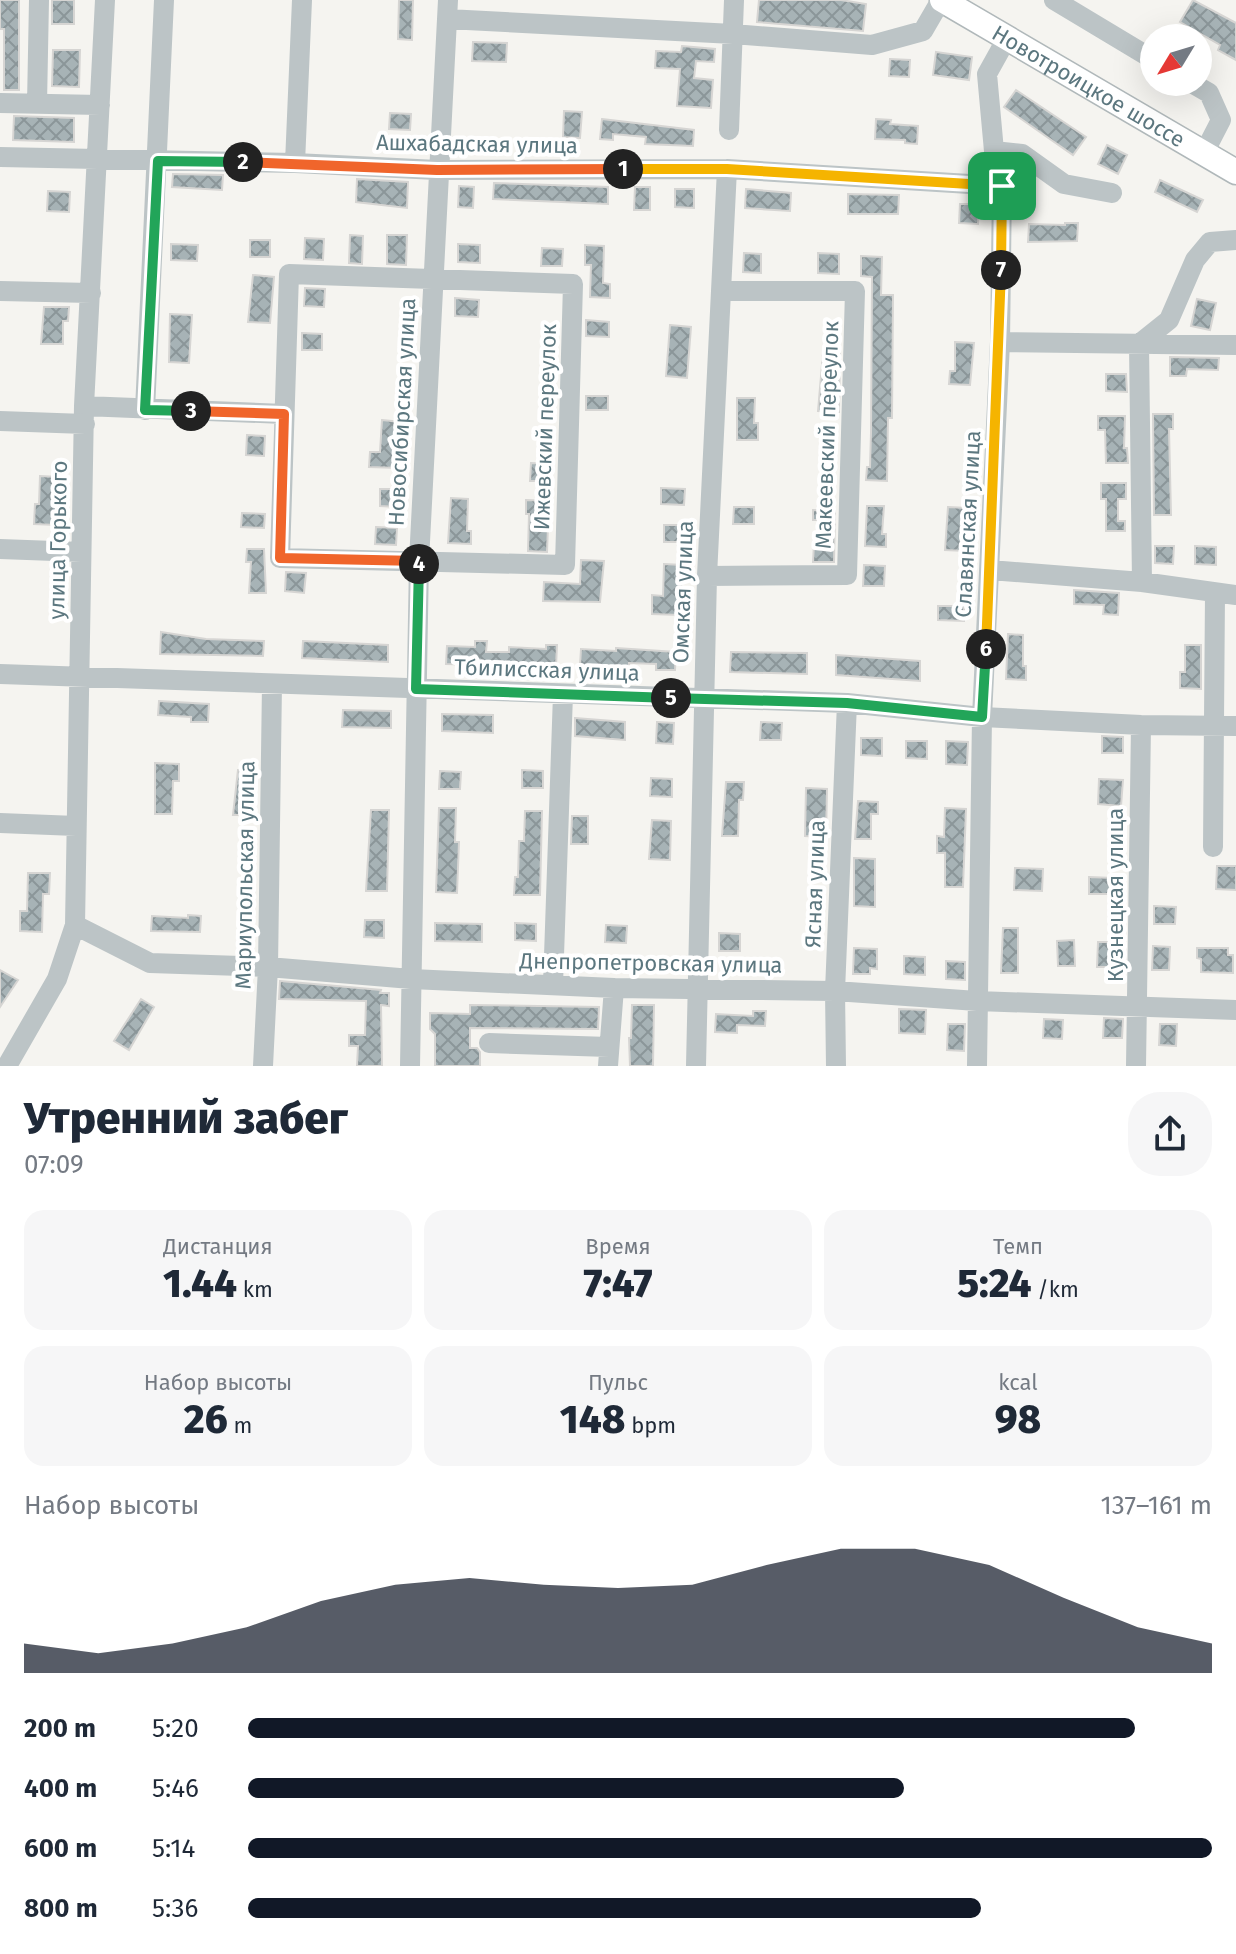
<!DOCTYPE html>
<html lang="ru">
<meta charset="utf-8">
<style>
:root{--surface:#fff;--page:#f6f6f7;--text:#1f2937;--muted:#747a83;--accent:#111827}
body{margin:0;font-family:"Fira Sans",sans-serif;background:var(--page);color:var(--text);height:100vh;display:flex;flex-direction:column;font-size:30px;white-space:nowrap}
*{box-sizing:border-box;margin:0}
p{font-size:26px;color:var(--muted)}
.icon{flex:none;width:44px;height:44px;fill:none;stroke:currentColor;stroke-width:2;stroke-linecap:round;stroke-linejoin:round}
.map{position:relative;height:1066px;overflow:hidden}
.side{display:flex;flex-direction:column;background:var(--surface);flex:1}
.side>*{flex:none}
.needle{width:52px;rotate:232deg}
.tools{position:absolute;left:1140px;top:24px;display:grid;gap:16px}
.tools a{display:grid;place-items:center;width:72px;height:72px;border-radius:50%;background:var(--surface);box-shadow:0 8px 32px #0002;font-size:40px}
.pin{position:absolute;display:grid;place-items:center;width:68px;height:68px;color:#fff;margin:-34px;border-radius:16px;box-shadow:0 4px 12px #0006}
.km{position:absolute;width:40px;height:40px;margin:-20px;border-radius:50%;background:#222;color:#fff;font-size:22px;line-height:40px;text-align:center}
.round{display:grid;place-items:center;flex:none;width:84px;height:84px;border-radius:32px;background:var(--page)}
.head{display:flex;align-items:center;justify-content:space-between;height:136px;padding:0 24px}
h1{font-size:44px;font-weight:800;line-height:60px}
.figures{display:grid;grid-template-columns:repeat(3,1fr);gap:12px;height:136px;padding:8px 24px}
.figures div{display:grid;align-content:center;border-radius:20px;background:var(--page);text-align:center}
.figures b{font-size:40px;font-weight:800}
.figures small{font-size:22px;font-weight:400}
.figures p{font-size:22px}
.chart{height:224px;padding:16px 24px}
.chart p{display:flex;justify-content:space-between}
.chart svg{width:100%;height:144px;margin-top:8px;fill:var(--accent);opacity:.7}
ul{padding:0 24px;list-style:none;font-size:26px}
li{display:grid;grid-template-columns:128px 96px 1fr;align-items:center;height:60px}
li i{height:20px;border-radius:10px;background:var(--accent)}
.map>svg:first-child{display:block}
.building{fill:url(#building-cross-hatch);stroke:#d6d5d3;stroke-width:2}
.lines{fill:none;stroke-linecap:round;stroke-linejoin:round}
.major-casing{stroke:#b0b8ba;stroke-width:27}
.minor{stroke:#bcc4c6;stroke-width:20}
.major{stroke:#fff;stroke-width:24}
.split-1-casing{stroke:#fff;stroke-width:16}
.split-2-casing{stroke:#fff;stroke-width:16}
.split-3-casing{stroke:#fff;stroke-width:16}
.split-4-casing{stroke:#fff;stroke-width:16}
.split-5-casing{stroke:#fff;stroke-width:16}
.split-6-casing{stroke:#fff;stroke-width:16}
.split-7-casing{stroke:#fff;stroke-width:16}
.split-8-casing{stroke:#fff;stroke-width:16}
.split-1{stroke:#f5b400;stroke-width:10}
.split-2{stroke:#f0652b;stroke-width:10}
.split-3{stroke:#22a559;stroke-width:10}
.split-4{stroke:#f0652b;stroke-width:10}
.split-5{stroke:#22a559;stroke-width:10}
.split-6{stroke:#22a559;stroke-width:10}
.split-7{stroke:#f5b400;stroke-width:10}
.split-8{stroke:#f5b400;stroke-width:10}
.labels{text-anchor:middle;dominant-baseline:central;stroke-width:8;stroke-linejoin:round;paint-order:stroke}
.street-label{font-size:22px;fill:#5c777f;stroke:#fff}
</style>
<div class="map">
<svg width="1236" height="1066" viewBox="0 0 1236 1066">
<defs>
<pattern id="building-cross-hatch" width="8" height="8" patternUnits="userSpaceOnUse" patternTransform="scale(2)"><rect width="8" height="8" fill="#a7b3b6"/><path d="M0 0l8 8M0 8l8-8" fill="none" stroke="#8b9699"/></pattern>
</defs>
<rect width="100%" height="100%" fill="#f5f4f0"/>
<path class="building" d="M0,0H19V90H4V29H0Z
M52,0H74V24H52Z
M399,0H413L412,40L398,39Z
M759,0H841L866,4L863,31L757,22Z
M1193,0L1236,23V60L1218,50L1220,45L1180,22Z
M473,42L507,43L506,62L472,61Z
M682,46L715,49L714,62L696,61L694,78L713,80L711,108L677,106L680,69L655,68L656,51L681,52Z
M53,50H80L79,87L52,86Z
M936,52L972,57L969,80L933,75Z
M890,59L910,60L909,77L889,76Z
M1016,90L1086,137L1073,155L1004,107Z
M564,111L582,112L580,138L563,137Z
M390,113L411,114L410,130L389,129Z
M14,116L74,118V142L13,140Z
M602,119L694,130L693,146L645,144L646,137L613,134V140L600,139Z
M876,119L891,120L890,124L918,126L917,144L905,143V140L875,139Z
M1107,145L1127,155L1118,174L1098,164Z
M173,174L223,175L222,190L172,187Z
M357,179L408,182L407,208L356,202Z
M1160,180L1203,200L1197,212L1155,192Z
M494,183L608,187V204L493,199Z
M459,186L474,187L473,208L458,207Z
M635,187H650V210H634Z
M675,189H694V208L675,207Z
M746,189L791,193L790,211L745,208Z
M48,191L70,192L69,212L47,211Z
M848,194L899,195L898,214H848Z
M960,204H979L978,224L959,223Z
M1065,223H1078L1077,241L1028,242L1029,224L1065,225Z
M350,235L363,236L362,264L349,263Z
M387,235H407L406,265L387,264Z
M305,238L324,239L323,260L304,259Z
M250,240H270V257H250Z
M171,244L198,245L197,261L171,260Z
M458,244L480,245V263L458,262Z
M585,245L604,246L603,283L610,284V298L590,297L591,265H585Z
M542,248L563,249L562,266H541Z
M744,253L761,254V273L743,272Z
M818,253L839,254V274L818,273Z
M861,256L882,257L881,295H893L892,418H888L887,481L866,480L867,467H870L871,433L872,277L861,276Z
M253,275L274,277L270,323L248,322Z
M305,288L325,289L324,307L304,306Z
M455,298L479,300L478,317L455,316Z
M1197,299L1216,303L1210,330L1191,326Z
M44,307H69L68,321H63V344H41Z
M170,314L192,315L189,363L169,362Z
M586,320L609,322V337L586,336Z
M670,325L691,327L687,378L666,376Z
M302,333L322,334V350H302Z
M955,342L974,343L970,385L949,384L950,371H955Z
M823,353L840,354L839,412L818,411Z
M1170,357L1219,358L1218,370L1187,369L1186,376H1170Z
M1106,374H1126L1127,392L1106,391Z
M586,396H608V410H586Z
M737,398H755L754,423H758V440H737Z
M1153,414H1173V429H1169L1171,515H1154Z
M1098,416H1125L1124,448H1127L1128,463H1106L1105,430H1098Z
M382,420L401,422L400,468L369,467L370,452H380Z
M247,435L265,436L264,456L246,455Z
M531,463L550,464L549,481H530Z
M40,476L58,477L56,525L34,524L35,504H39Z
M1101,483H1126V499H1118V521H1125V531H1106V499H1101Z
M661,488L685,489L684,505L661,504Z
M380,489H399L398,507L380,506Z
M451,498L468,499L467,531H471V544L448,543Z
M526,500L549,501L547,552L528,551L529,514H526Z
M867,506H884L882,534H886V547L865,546Z
M734,507H754V524H733Z
M948,507L967,508L966,551L945,550Z
M813,510L835,511L834,562H813L814,544L817,545L818,520H813Z
M242,513L265,514L264,528L241,527Z
M664,525H685L684,542H664Z
M376,527L397,528L396,545L375,544Z
M1155,546H1174L1173,564L1155,563Z
M1195,546L1216,547V565L1195,564Z
M247,549H264L266,593H249L251,562H246Z
M581,560L604,561L600,602L543,601L544,582L580,584Z
M664,564L682,565L680,615L652,614V595L663,596Z
M864,565L885,566L884,586H863Z
M286,572L306,573L304,593L285,591Z
M1074,590L1119,593L1118,615L1103,614L1104,605L1074,604Z
M938,606H964V621L938,620Z
M161,632L206,639L264,641L263,656L160,654Z
M1008,634L1023,635V666H1026V680L1006,679Z
M303,641L388,645V662L302,658Z
M475,641H487L486,652H509V647L546,649V645H557L556,667L486,661V665L446,664L447,646L475,647Z
M1185,645H1201V689L1180,688V672H1185Z
M616,648L676,652L675,670H656V664L629,663V668L580,666L581,649L616,651Z
M731,652L807,653V674L730,672Z
M836,655L920,661V681L836,675Z
M159,701L209,704L208,722H191V717L158,715Z
M343,710L391,711V728L342,727Z
M442,714L493,715V733L442,731Z
M575,718L625,722V740L575,736Z
M657,722L674,723L673,744L656,743Z
M761,722L782,723L781,740H760Z
M1102,736L1123,737V753H1102Z
M861,738H882V756L861,755Z
M906,741H927V759L906,758Z
M946,741L968,742L967,765L946,764Z
M155,763L179,764V781H173L172,814H155Z
M238,770H257L256,784H251L250,815H233Z
M522,770L543,771V788H522Z
M440,771L461,772L460,789H439Z
M651,778L672,779V797L650,796Z
M1099,779L1123,780L1121,806L1098,804Z
M726,782H744L743,800H739L738,836H722Z
M806,788L827,789L826,837L805,836Z
M858,801L878,802V814H871V839H855Z
M439,808H456L455,842H459L457,893L436,892Z
M945,808L966,809L963,887H945V853H937V836L944,837Z
M371,810H389L387,891H366Z
M525,811H542L540,895H514L515,877H518L519,841H524Z
M572,816H588V844H571Z
M652,820L671,821L670,860L649,859Z
M854,858L875,859V907L854,906Z
M1217,866H1236V890L1216,889Z
M1015,868L1043,869L1042,891L1014,890Z
M28,873H50L49,894H43L42,932L20,931V911H27Z
M1089,877L1113,878V894H1089Z
M1154,906L1176,907L1175,924H1154Z
M188,915L201,916L200,932L151,931L152,916L188,918Z
M365,920H384V938L364,937Z
M435,923L482,924V942L435,941Z
M515,923L536,924V941L515,940Z
M606,925L627,926L626,943L605,942Z
M1003,928H1018V973H1001Z
M719,933L740,934V951H719Z
M1074,940L1075,966H1058L1057,941Z
M1098,942H1115V967H1097Z
M1153,946L1170,947L1169,970H1152Z
M854,948L877,949V969L870,968V974H853Z
M1197,948H1228V955H1233V973L1201,972V959L1197,958Z
M904,956L925,957V975L904,974Z
M946,961L965,962V980L946,979Z
M0,970L18,980L0,1007Z
M280,981L381,990L380,993H389V1006L381,1005L382,1066H357L358,1046H349V1035H365L366,1001L279,999Z
M141,999L154,1007L129,1050L114,1041Z
M470,1005L599,1007L598,1029L470,1028V1048H477L480,1052V1066H435V1034L430,1029V1013L470,1014Z
M632,1005H654L653,1066H630L629,1038H631Z
M899,1009L926,1010L925,1034L899,1033Z
M753,1011H766L765,1026L737,1025V1033L715,1032L716,1014L753,1016Z
M1104,1018L1123,1019L1122,1038H1103Z
M1044,1019L1063,1020L1062,1039L1043,1038Z
M948,1024H965L964,1051L947,1050Z
M1160,1024H1177L1176,1046L1159,1045Z"/>
<g class="lines">
<g class="major-casing">
<g id="major">
<path id="s1" d="M942,0L1236,172"/>
</g>
</g>
<path class="minor" d="M1054,0L1154,60
M447,19L733,34L872,45L923,31L941,0
M1190,82L1209,93L1221,120
M0,103L100,105
M37,104L39,0
M729,130L734,0
M994,151L1022,154L1064,184L1112,193
M1204,153L1221,120
M0,157L295,163L437,170L727,169L1002,186
M295,163L302,0
M289,274L573,284L565,565L280,558Z
M0,291L91,293
M1000,342L1236,345
M84,406L284,414
M145,410L164,0
M0,421L85,424
M0,549L81,552
M990,570L1142,582L1236,595
M707,576L847,575L855,291H721
M1142,582L1139,344L1169,320L1195,260L1210,242L1236,240
M0,674L847,703L982,717L1141,725L1236,726
M0,823L76,826
M1213,847L1215,594
M75,925L150,963L268,967L411,979L614,988L835,991L977,1001L1236,1010
M553,985L563,694
M489,1043L609,1047
M7,1066L57,979L75,925L84,406L105,0
M263,1066L268,967L272,684
M410,1066L419,561L448,0
M608,1066L614,988
M696,1066L707,576L727,169
M836,1066L835,991L847,703
M977,1066L982,717L1000,342L1002,186L994,151L987,74L1007,38
M1136,1066L1141,725"/>
<use href="#major" class="major"/>
</g>
<g class="lines">
<g class="split-1-casing">
<path id="split-1" d="M623,169H727L1002,186"/>
</g>
<g class="split-2-casing">
<path id="split-2" d="M243,162L437,170L623,169"/>
</g>
<g class="split-3-casing">
<path id="split-3" d="M191,411L145,410L158,161L243,162"/>
</g>
<g class="split-4-casing">
<path id="split-4" d="M191,411L284,414L280,558L419,561V564"/>
</g>
<g class="split-5-casing">
<path id="split-5" d="M419,564L416,689L671,698"/>
</g>
<g class="split-6-casing">
<path id="split-6" d="M671,698L847,703L982,717L986,649"/>
</g>
<g class="split-7-casing">
<path id="split-7" d="M986,649L1001,270"/>
</g>
<g class="split-8-casing">
<path id="split-8" d="M1001,270L1002,186"/>
</g>
<use href="#split-1" class="split-1"/>
<use href="#split-2" class="split-2"/>
<use href="#split-3" class="split-3"/>
<use href="#split-4" class="split-4"/>
<use href="#split-5" class="split-5"/>
<use href="#split-6" class="split-6"/>
<use href="#split-7" class="split-7"/>
<use href="#split-8" class="split-8"/>
</g>
<g class="labels">
<g class="street-label">
<text stroke="none"><textPath href="#s1" startOffset="170">Новотроицкое шоссе</textPath></text>
<text transform="translate(477 144) rotate(1)">Ашхабадская улица</text>
<text transform="translate(402 412) rotate(-87)">Новосибирская улица</text>
<text transform="translate(545 427) rotate(-88)">Ижевский переулок</text>
<text transform="translate(827 435) rotate(-88)">Макеевский переулок</text>
<text transform="translate(968 524) rotate(-87)">Славянская улица</text>
<text transform="translate(58 540) rotate(-89)">улица Горького</text>
<text transform="translate(683 592) rotate(-88)">Омская улица</text>
<text transform="translate(547 670) rotate(2)">Тбилисская улица</text>
<text transform="translate(245 875) rotate(-89)">Мариупольская улица</text>
<text transform="translate(815 884) rotate(-88)">Ясная улица</text>
<text transform="translate(1115 895) rotate(-90)">Кузнецкая улица</text>
<text transform="translate(651 963) rotate(1)">Днепропетровская улица</text>
</g>
</g>
</svg>
<div class="tools">
<a><svg class="needle" viewBox="-14 -14 28 28"><path d="M0-13l5 13h-10z" fill="#e53935"/><path d="M0 13l5-13h-10z" fill="#747a83"/></svg></a>
</div>
<div class="pin" style="left:1002px;top:186px;background:#1e9e55"><svg class="icon" aria-label="arrive" viewBox="0 0 24 24"><path d="M6 21V4h12l-3 4 3 4H6"/></svg></div>
<b class="km" style="left:623px;top:169px">1</b>
<b class="km" style="left:243px;top:162px">2</b>
<b class="km" style="left:191px;top:411px">3</b>
<b class="km" style="left:419px;top:564px">4</b>
<b class="km" style="left:671px;top:698px">5</b>
<b class="km" style="left:986px;top:649px">6</b>
<b class="km" style="left:1001px;top:270px">7</b>
</div>
<section class="side">
<div class="head"><div><h1>Утренний забег</h1><p>07:09</p></div><a class="round"><svg class="icon" aria-label="share" viewBox="0 0 24 24"><path d="M12 15V3M7 8l5-5 5 5M5 13v7h14v-7"/></svg></a></div>
<div class="figures">
<div><p>Дистанция</p><b>1.44<small> km</small></b></div>
<div><p>Время</p><b>7:47</b></div>
<div><p>Темп</p><b>5:24<small> /km</small></b></div>
</div>
<div class="figures">
<div><p>Набор высоты</p><b>26<small> m</small></b></div>
<div><p>Пульс</p><b>148<small> bpm</small></b></div>
<div><p>kcal</p><b>98</b></div>
</div>
<div class="chart"><p><span>Набор высоты</span>137–161 m</p>
<svg viewBox="0 0 160 44" preserveAspectRatio="none"><path d="M0 44V35L10 38L20 35L30 30L40 22L50 17L60 15L70 17L80 18L90 17L100 11L110 6L120 6L130 11L140 21L150 30L160 35V44z"/></svg>
</div>
<ul>
<li><b>200 m</b>5:20<i style="width:92%"></i></li>
<li><b>400 m</b>5:46<i style="width:68%"></i></li>
<li><b>600 m</b>5:14<i style="width:100%"></i></li>
<li><b>800 m</b>5:36<i style="width:76%"></i></li>
</ul>
</section>
